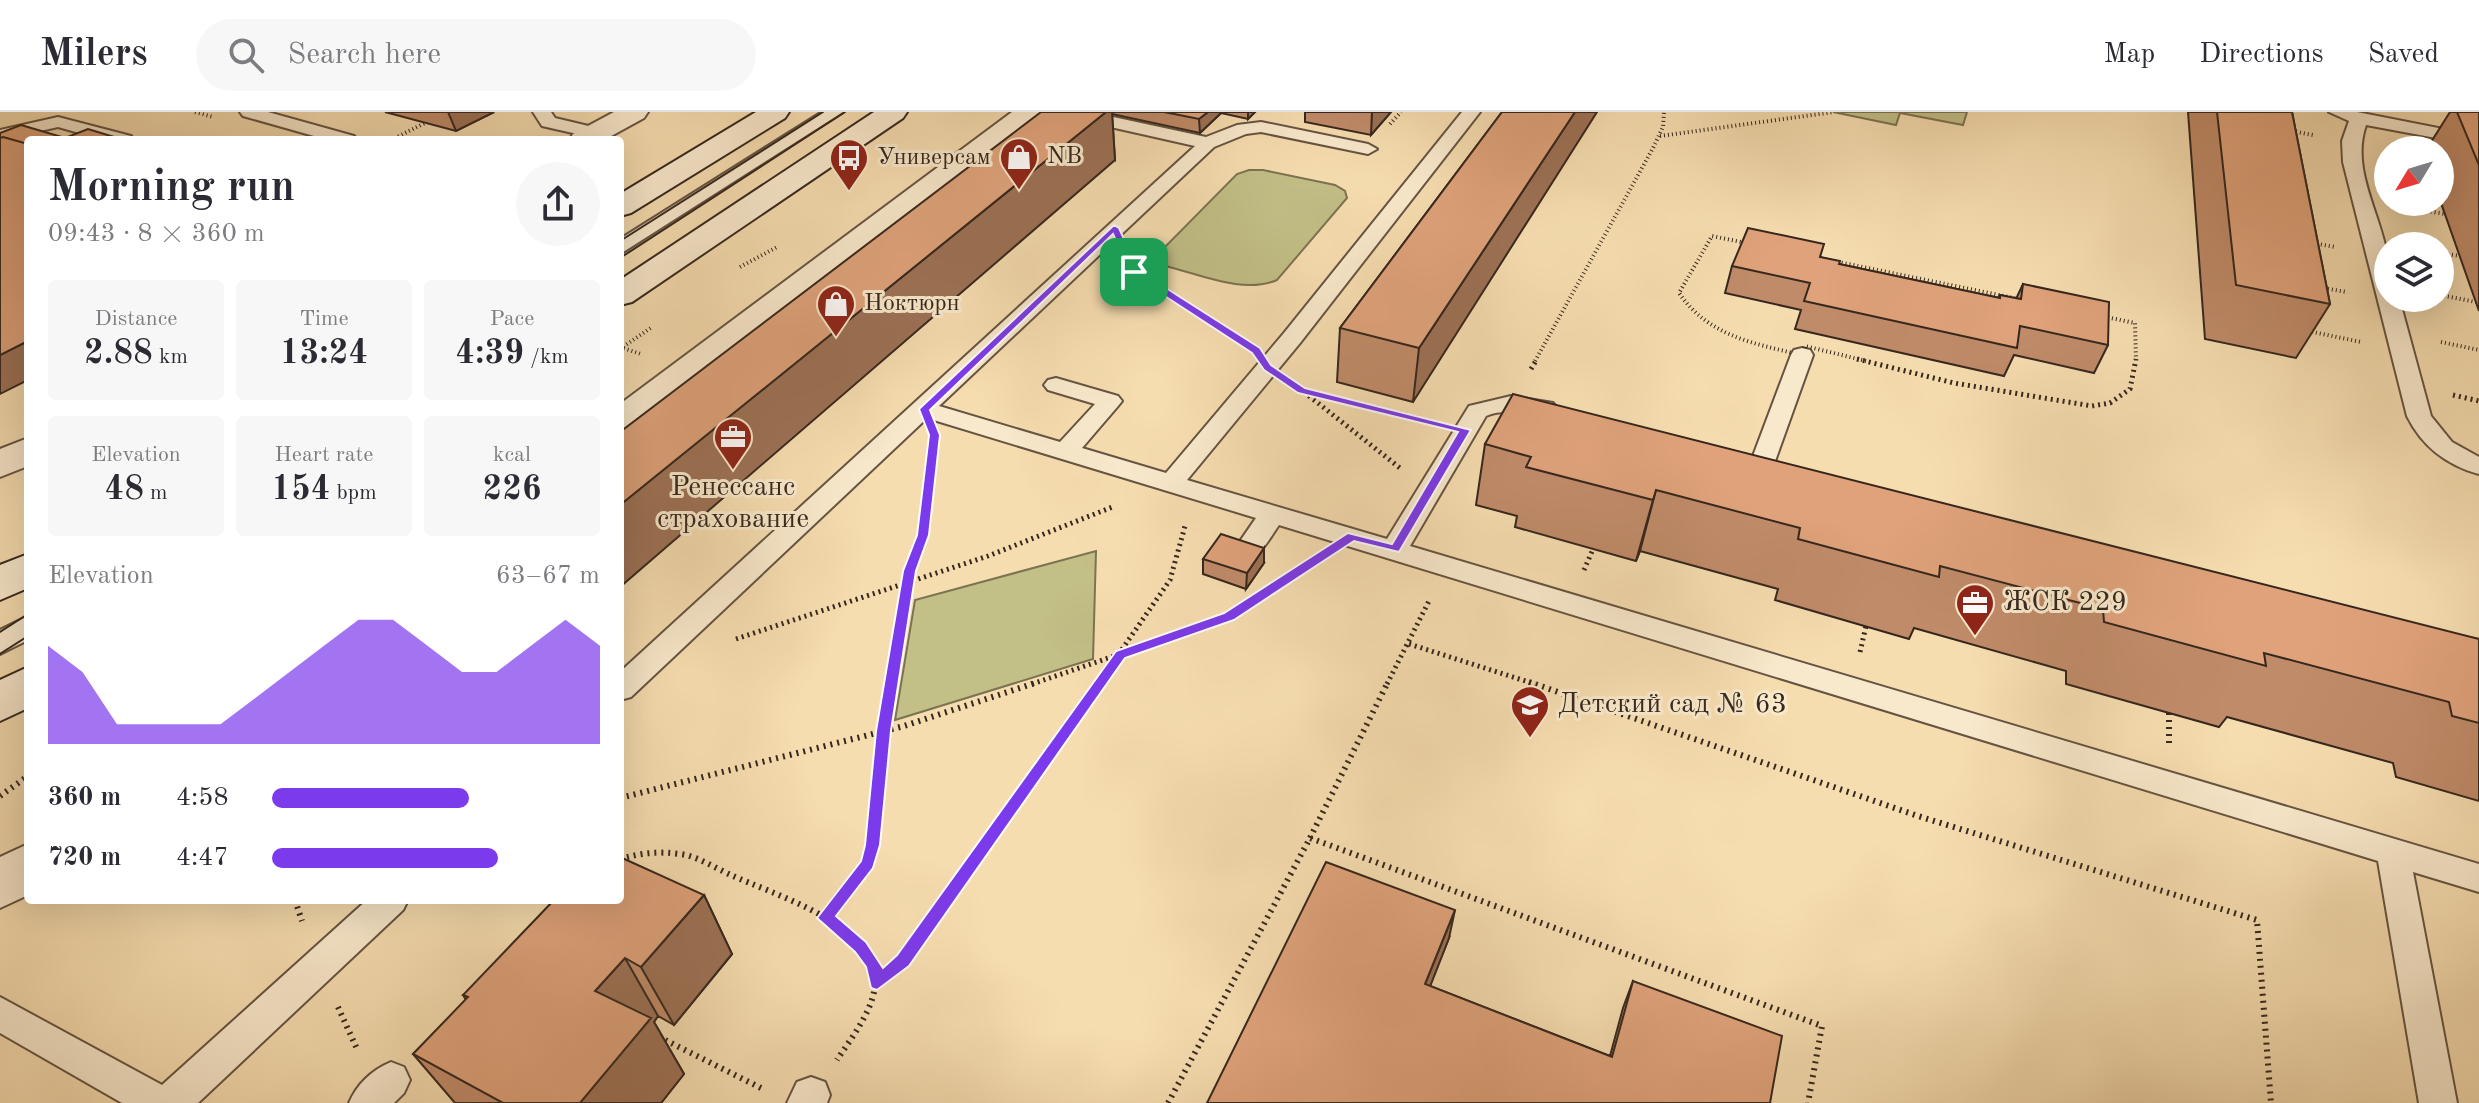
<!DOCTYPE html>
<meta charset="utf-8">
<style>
:root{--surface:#fff;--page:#f7f7f7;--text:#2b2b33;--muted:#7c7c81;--line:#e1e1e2;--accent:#7c3aed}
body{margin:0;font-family:"Old Standard TT",serif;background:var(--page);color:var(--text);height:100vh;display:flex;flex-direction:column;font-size:30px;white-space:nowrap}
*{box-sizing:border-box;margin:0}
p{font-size:26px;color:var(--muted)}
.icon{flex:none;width:44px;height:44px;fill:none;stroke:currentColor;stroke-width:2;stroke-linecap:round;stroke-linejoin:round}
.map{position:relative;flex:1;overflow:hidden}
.sheet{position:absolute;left:24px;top:24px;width:600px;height:768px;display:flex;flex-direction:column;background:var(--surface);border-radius:8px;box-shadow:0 8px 32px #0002}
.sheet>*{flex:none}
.needle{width:52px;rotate:232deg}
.controls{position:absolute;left:2374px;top:24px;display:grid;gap:16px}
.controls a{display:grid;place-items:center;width:80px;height:80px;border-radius:50%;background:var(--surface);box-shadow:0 8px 32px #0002;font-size:40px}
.pin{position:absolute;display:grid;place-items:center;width:68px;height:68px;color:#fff;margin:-34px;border-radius:16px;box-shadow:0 4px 12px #0006}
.round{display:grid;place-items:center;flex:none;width:84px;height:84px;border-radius:42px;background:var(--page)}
.headline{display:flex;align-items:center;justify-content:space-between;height:136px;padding:0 24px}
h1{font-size:44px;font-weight:700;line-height:60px}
.stats{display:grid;grid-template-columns:repeat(3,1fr);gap:12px;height:136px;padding:8px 24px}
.stats div{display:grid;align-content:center;border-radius:8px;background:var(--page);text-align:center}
.stats b{font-size:34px;font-weight:700}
.stats small{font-size:22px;font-weight:400}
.stats p{font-size:22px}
.chart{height:224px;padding:16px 24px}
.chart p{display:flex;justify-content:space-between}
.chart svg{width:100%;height:144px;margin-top:8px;fill:var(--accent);opacity:.7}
ul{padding:0 24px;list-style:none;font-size:26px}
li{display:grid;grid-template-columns:128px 96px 1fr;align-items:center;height:60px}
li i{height:20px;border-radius:10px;background:var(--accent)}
header{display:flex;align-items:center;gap:48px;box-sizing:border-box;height:112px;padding:0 40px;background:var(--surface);border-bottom:2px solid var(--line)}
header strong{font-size:38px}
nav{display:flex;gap:44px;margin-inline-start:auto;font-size:28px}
.search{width:560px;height:72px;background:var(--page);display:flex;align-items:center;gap:20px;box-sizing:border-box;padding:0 28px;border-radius:44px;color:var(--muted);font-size:30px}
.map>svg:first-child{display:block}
.green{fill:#c2bf87;stroke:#7c7352;stroke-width:2}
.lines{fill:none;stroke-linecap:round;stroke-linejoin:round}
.service-casing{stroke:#665442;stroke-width:4}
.minor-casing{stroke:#665442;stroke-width:4}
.secondary-casing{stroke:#36271e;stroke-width:4}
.path-far2{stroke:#36271e;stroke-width:4;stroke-dasharray:1 3;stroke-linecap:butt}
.path-far1{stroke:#36271e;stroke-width:5;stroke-dasharray:2 4;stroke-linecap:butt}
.path{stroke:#36271e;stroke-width:6;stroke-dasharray:2 5;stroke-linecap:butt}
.service{fill:#f9e9cc;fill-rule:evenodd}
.minor{fill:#f9e9cc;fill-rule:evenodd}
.secondary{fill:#f9e9cc;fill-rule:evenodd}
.tram{stroke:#36271e;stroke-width:2}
.wall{fill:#c08b69;stroke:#36271e;stroke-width:2}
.shaded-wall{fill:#9c7155;stroke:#36271e;stroke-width:2}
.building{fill:#dfa27a;stroke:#36271e;stroke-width:2}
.route{fill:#7c3aed;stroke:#fff;stroke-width:2;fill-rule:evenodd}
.labels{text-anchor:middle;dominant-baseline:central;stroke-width:6;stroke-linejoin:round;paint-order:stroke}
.far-poi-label{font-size:24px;fill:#36271e;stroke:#f9e9cc;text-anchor:start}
.poi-label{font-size:28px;fill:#36271e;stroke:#f9e9cc;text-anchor:start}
</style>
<header>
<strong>Milers</strong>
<div class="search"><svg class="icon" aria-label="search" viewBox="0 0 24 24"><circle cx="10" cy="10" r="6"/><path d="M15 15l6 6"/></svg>Search here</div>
<nav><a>Map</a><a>Directions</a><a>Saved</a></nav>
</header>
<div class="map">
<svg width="2479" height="991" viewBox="0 0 2479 991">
<rect width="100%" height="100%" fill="#f6ddb0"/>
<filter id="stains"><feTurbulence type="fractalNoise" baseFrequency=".0025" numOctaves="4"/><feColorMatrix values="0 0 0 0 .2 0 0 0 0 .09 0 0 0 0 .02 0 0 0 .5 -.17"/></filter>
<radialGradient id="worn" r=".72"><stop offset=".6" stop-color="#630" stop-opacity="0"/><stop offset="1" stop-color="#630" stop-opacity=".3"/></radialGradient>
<path class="green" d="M1833,0H1967L1963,13L1900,1L1896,13Z
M1249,58H1263L1335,73L1345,79L1347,86L1277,168C1244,182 1202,163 1169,155L1159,148L1160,140L1237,62Z
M1096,439L1093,547L895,608L915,488Z"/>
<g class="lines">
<g class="service-casing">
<path id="service" d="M240,0H268L354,24L357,28H328L243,4Z
M533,0H551L555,6L601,17L604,21L595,26L542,14Z
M822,0H843L620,142V127Z
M1057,0H1090L1206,25L1237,13L1261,10L1368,32L1377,37L1368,42L1261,20L1246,22L1214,35L939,294L1060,330L1095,292L1048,278L1044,273L1048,268L1056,266L1118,284L1122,289L1118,294L1082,336L1166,361L1284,221L1462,0H1480L1300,231L1187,368L1387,427L1469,294L1511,284L1553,291L1557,296L1553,301C1531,307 1510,294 1486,304L1410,434L2479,752V780L2413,760L2457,991H2419L2378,749L1279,413C1267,429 1260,450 1238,444L1234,438L1256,406L927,306L631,585L620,588V560L1195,34L1066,5Z
M2329,0H2357L2479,24V34L2366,13C2350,58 2382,103 2388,148C2390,160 2388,174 2388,186H2399L2431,304L2452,330L2479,345V362C2446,353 2422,334 2407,304L2343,50L2342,29L2349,9Z
M58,5L131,24L134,28H104L58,15L0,28V18Z
M1802,236L1810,238L1813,243L1774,352L1771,357H1753L1750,352L1791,243L1794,238Z
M28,504V528L0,542V518Z
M367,788H408L403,798L198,991H122L0,921V885L162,973Z
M391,950L404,955L410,968L404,981L394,991H349C357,972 372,958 391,950Z
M811,965L825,970L830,983L827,991H787L797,970Z"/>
</g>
<g class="minor-casing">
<path id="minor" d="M614,0H648L644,6L604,28H569L573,22Z
M1012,0H1044L633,318L620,321V292Z
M28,326V354L0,365V337Z
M28,732V783L0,796V745Z"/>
</g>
<g class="secondary-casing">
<path id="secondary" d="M756,0H789L785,6L631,101L620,104V82Z
M874,0H907L903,6L632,190L620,193V168Z
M28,442V476L0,488V453Z
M28,555V596L0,609V568Z"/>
</g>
<path class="path-far2" d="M195,0L213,5
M1390,12L1401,0
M2292,19L2313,23
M1660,24L1834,0
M391,28L425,11
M2403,95L2445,102
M2313,131L2335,135
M2440,141L2460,144
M1132,152L1163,181L1240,229
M740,155L777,135
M2324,176L2346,180
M2440,183L2476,190
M2308,219L2361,230
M2441,230L2479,238
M620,235L641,242
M620,237L652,215
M1535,249L1652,38L1663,15L1664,0
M1866,249L1805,234L1802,243C1755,232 1708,224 1679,181L1712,124L2135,211L2136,249"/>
<path class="path-far1" d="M1857,247L1954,271L2092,294L2110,291L2130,277L2136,247
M1531,257L1537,247
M1300,277L1429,309
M1304,280L1400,356
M2453,283L2479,289
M1584,458L1593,437
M736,527L988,444L1115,394
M1409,532L1535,572
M1860,540L1866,514
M892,572L910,459L923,423L933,340
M1032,572L1229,505L1274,478L1308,452
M1098,572L1170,468L1185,414
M1387,572L1430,487"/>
<path class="path" d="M1529,570L1918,704L2257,808L2271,991
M2169,601V632
M0,684L28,664
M620,686L904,614L1038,570
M1310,726L1388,570
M620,747C641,741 658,739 680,742C697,744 715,756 731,763C773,782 856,807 873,854C884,886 853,923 837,948
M295,788L302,809
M825,806L868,752L892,570
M877,871L903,849L1100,570
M338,895L357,937
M659,925L765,978
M1168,991L1310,726L1822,914L1808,991"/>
<use href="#service" class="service"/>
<use href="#minor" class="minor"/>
<use href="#secondary" class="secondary"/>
<path class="tram" d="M620,129L823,0
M620,146L845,0
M0,520L28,502
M0,542L28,524"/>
</g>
<path class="wall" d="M385,0H494L456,19Z
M1041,0H1255L1248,7L1221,1L1200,21L1112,2L1115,48Z
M1305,0H1391L1371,23L1305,10Z
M1502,0L1413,290L1337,270L1340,216Z
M2188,0H2292L2330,192L2296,246L2205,227Z
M2450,0H2479V199L2440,88V38H2426Z
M1820,145L1839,152L1999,186L2000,183L2016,187L2023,172L2108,233L2094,261L2014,243L2004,264L1795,217L1801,198L1725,181L1732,154Z
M1485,332L2479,527V689L2396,665L2393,651L2227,605L2219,615L2066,572V559L1914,516L1909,527L1775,488L1778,477L1640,439L1636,449L1515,415L1517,404L1476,393Z
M1203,447L1264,451L1246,477L1203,462Z
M704,783L732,842L674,913L658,904L654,910L684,962L661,991H455L413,942L466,888L463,883Z
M1449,826L1430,874L1610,944L1623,896L1633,869L1770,991H1207Z"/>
<path class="shaded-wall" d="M448,0H494L456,19Z
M1106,0H1112L1115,48L620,475V393Z
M1208,0H1221V1L1200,21L1199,7Z
M1248,0H1255L1248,7Z
M1372,0H1391L1371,23Z
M1575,0H1597L1413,290L1419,236Z
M28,229V268L0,282V243Z
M1656,378L1640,439L1636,449L1653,388Z
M1264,436V451L1246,477L1247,461Z
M704,783L732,842L674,913L641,855Z
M1455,798L1449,826L1420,900L1425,872Z
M625,846L658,904L654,910L684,962L661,991H580L595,879Z"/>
<path class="building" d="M1041,0H1106L620,393V320Z
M1164,0H1208L1199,7Z
M1502,0H1575L1419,236L1340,216Z
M2217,0H2292L2330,192L2236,173Z
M2457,0H2479V53Z
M21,13L65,26L88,17L124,28H28V32L3,25L0,26V21Z
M3,25L28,32V229L0,243V26Z
M1748,116L1824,132L1820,145L1840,149L1839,152L2000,186V183L2021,187L2023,172L2109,190L2108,233L2020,214L2017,236L1804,189L1810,171L1732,154Z
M1513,282L2479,527V611L2452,604L2449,590L2264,541L2266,554L2104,510L2103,497L1940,454L1939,465L1798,427L1800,416L1656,378L1653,388L1526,355L1531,345L1485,332Z
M1221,422L1264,436L1247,461L1203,447Z
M620,745L704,783L641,855L625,846L595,879L651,906L580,991H503L413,942L468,885L463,883L554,788H620Z
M1326,750L1455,798L1425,872L1612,945L1633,869L1782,924L1770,991H1207Z"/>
<path class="route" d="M1114,113L1119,116L1138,158L1260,236L1271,253L1305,276L1471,318L1399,440L1354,429L1234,508L1125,546L909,854L877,878L871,876L866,855L855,840L817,806L861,749L865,733L876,619L903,459L917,423L929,323L919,297ZM1113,122L1131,162L1252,241L1264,258L1298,281L1458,320L1392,432L1348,421L1224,501L1116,539L897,843L883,856L866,830L836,804L873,756L880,733L891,619L916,459L929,423L940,323L930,298Z"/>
<defs>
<g id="shop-pin" transform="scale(2)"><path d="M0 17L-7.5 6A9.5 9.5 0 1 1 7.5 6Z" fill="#8f2418" stroke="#f9e9cc"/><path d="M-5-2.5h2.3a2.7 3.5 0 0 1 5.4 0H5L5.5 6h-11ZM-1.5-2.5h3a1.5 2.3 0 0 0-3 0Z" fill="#fff"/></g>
<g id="bus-pin" transform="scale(2)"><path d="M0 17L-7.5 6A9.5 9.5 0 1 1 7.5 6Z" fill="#8f2418" stroke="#f9e9cc"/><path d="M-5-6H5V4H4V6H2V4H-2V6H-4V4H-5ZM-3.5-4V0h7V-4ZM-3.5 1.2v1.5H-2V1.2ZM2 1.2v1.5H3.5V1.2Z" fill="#fff"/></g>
<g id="office-pin" transform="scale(2)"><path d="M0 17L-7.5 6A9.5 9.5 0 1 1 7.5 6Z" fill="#8f2418" stroke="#f9e9cc"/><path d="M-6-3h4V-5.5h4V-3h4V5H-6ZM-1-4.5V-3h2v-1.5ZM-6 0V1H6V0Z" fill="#fff"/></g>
<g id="school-pin" transform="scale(2)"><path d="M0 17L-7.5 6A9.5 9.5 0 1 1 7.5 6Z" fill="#8f2418" stroke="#f9e9cc"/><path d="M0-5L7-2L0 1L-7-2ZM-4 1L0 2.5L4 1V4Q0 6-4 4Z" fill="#fff"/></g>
</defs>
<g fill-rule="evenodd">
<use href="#shop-pin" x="1019" y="45"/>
<use href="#bus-pin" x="849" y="46"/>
<use href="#shop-pin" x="836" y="192"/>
<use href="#office-pin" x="733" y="325"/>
<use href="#office-pin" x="1975" y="491"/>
<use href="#school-pin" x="1530" y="593"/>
</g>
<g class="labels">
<g class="far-poi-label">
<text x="1047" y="45">NB</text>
<text x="877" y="46">Универсам</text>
<text x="864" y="192">Ноктюрн</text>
</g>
<g class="poi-label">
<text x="733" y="376" text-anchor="middle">Ренессанс<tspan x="733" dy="32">страхование</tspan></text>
<text x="2003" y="491">ЖСК 229</text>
<text x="1558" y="593">Детский сад № 63</text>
</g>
</g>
<rect width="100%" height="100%" filter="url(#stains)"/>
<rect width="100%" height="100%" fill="url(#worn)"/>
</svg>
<div class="controls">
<a><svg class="needle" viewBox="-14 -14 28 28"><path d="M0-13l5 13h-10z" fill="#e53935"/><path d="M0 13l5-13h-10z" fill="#7c7c81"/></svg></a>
<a><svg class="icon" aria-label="layers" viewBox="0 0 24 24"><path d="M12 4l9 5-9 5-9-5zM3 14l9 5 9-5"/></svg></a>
</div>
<div class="pin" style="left:1134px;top:160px;background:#1e9e55"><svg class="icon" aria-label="arrive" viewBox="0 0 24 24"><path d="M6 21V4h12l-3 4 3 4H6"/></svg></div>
<section class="sheet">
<div class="headline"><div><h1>Morning run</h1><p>09:43 · 8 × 360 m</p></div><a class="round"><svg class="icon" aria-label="share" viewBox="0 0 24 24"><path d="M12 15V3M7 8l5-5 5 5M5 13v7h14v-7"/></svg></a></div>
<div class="stats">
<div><p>Distance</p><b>2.88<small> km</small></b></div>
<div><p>Time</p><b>13:24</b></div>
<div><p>Pace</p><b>4:39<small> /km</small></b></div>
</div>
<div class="stats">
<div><p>Elevation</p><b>48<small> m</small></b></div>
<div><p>Heart rate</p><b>154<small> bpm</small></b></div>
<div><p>kcal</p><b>226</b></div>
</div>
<div class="chart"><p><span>Elevation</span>63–67 m</p>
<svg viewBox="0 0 160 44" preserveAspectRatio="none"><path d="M0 44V14L10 22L20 38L30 38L40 38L50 38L60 30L70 22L80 14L90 6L100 6L110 14L120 22L130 22L140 14L150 6L160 14V44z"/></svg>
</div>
<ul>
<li><b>360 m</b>4:58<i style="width:60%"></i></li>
<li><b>720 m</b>4:47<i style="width:69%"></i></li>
</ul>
</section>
</div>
